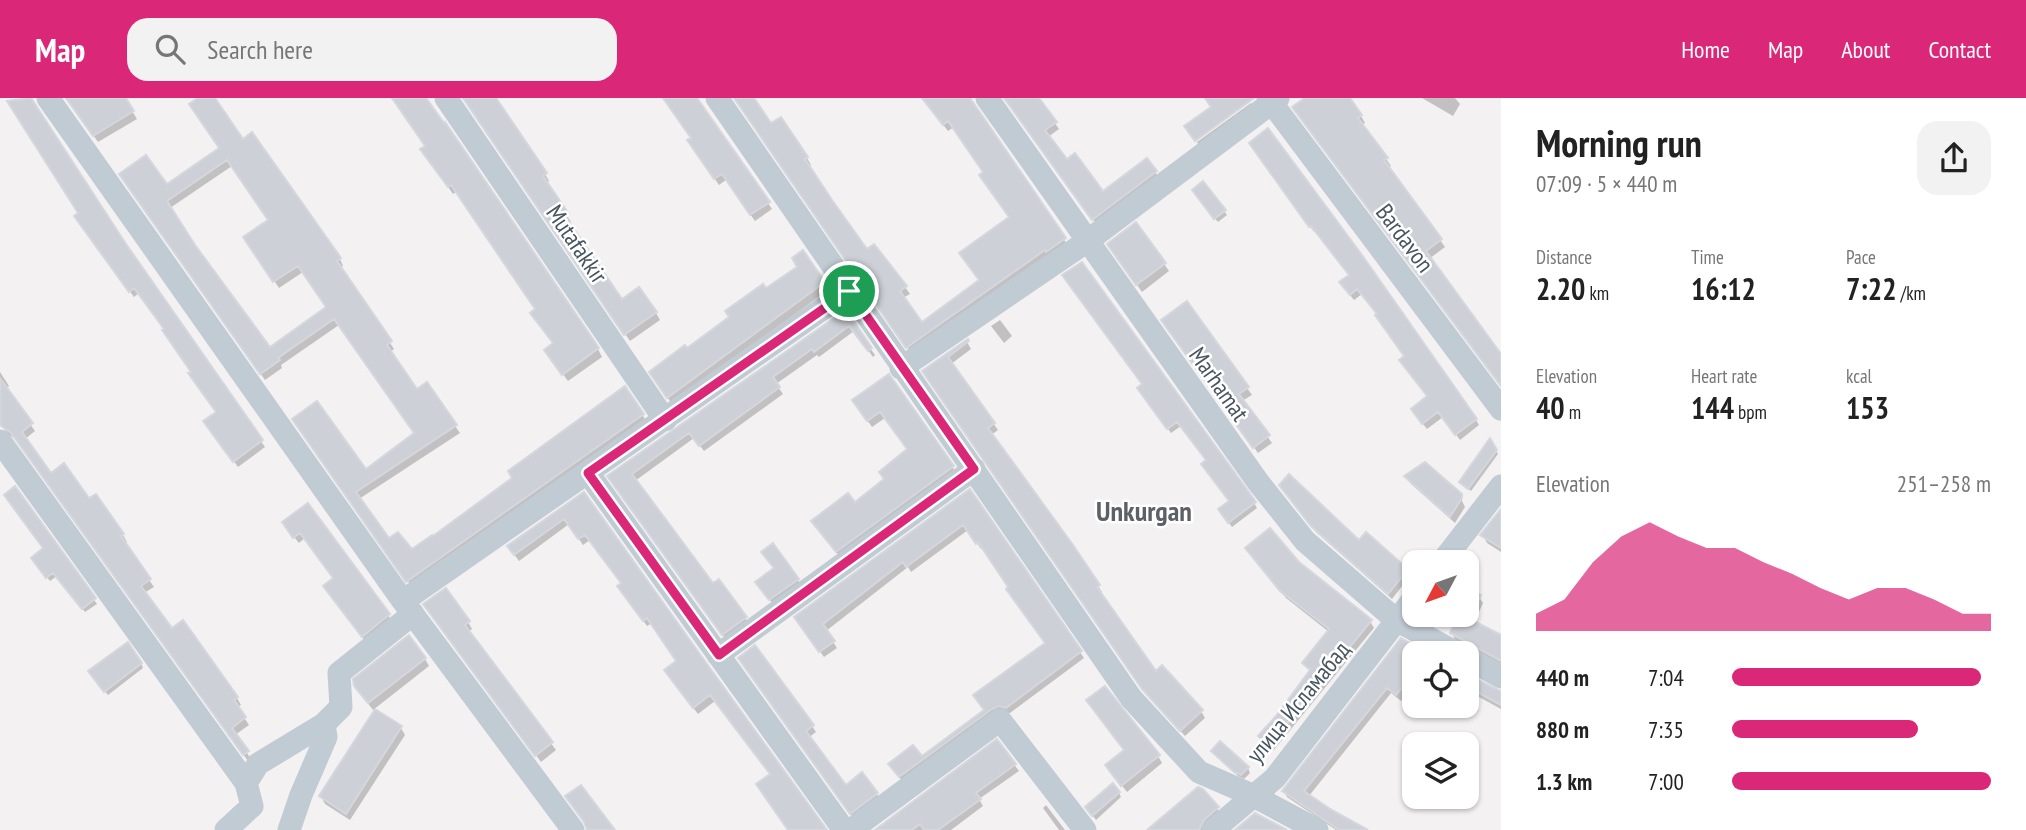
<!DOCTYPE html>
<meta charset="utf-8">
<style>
:root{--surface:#fff;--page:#f2f2f2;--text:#222;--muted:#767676;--accent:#db2777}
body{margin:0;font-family:"PT Sans Narrow",sans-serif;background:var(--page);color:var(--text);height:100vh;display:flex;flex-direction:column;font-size:26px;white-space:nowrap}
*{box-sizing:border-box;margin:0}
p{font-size:23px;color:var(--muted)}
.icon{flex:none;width:38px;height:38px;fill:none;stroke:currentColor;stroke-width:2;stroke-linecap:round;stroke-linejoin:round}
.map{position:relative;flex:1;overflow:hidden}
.details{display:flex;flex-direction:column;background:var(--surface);width:525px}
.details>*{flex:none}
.needle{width:46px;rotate:229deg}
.fabs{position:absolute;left:1402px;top:452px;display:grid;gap:14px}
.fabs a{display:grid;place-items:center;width:77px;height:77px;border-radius:14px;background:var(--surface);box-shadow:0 2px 5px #0004;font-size:35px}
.pin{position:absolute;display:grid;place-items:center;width:60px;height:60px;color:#fff;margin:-30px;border:4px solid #fff;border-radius:50%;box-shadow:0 2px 7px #0007}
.round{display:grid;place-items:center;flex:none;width:74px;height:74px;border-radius:21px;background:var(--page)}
.summary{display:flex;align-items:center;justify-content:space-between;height:119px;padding:0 35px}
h1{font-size:38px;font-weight:700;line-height:52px}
.metrics{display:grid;grid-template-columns:repeat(3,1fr);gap:10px;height:119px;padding:7px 35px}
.metrics div{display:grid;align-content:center}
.metrics b{font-size:30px;font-weight:700}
.metrics small{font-size:19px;font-weight:400}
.metrics p{font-size:19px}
.chart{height:196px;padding:14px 35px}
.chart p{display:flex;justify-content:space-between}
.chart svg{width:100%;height:126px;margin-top:7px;fill:var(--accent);opacity:.7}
ul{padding:0 35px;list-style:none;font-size:23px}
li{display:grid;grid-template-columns:112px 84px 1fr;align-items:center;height:52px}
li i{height:18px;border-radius:9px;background:var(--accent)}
header{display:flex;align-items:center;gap:42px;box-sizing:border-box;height:98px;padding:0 35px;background:var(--accent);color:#fff}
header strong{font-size:33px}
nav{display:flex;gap:38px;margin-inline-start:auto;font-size:24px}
.search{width:490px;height:63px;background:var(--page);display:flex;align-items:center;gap:18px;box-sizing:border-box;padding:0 24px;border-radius:21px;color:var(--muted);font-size:26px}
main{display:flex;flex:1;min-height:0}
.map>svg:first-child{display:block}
.shadow{fill:#0003;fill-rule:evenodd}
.building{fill:#cdd0d6;stroke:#d4d7dd;stroke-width:2;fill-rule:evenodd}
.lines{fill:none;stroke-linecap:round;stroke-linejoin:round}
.minor{stroke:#c1cbd4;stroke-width:23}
.route-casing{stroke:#fff;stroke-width:14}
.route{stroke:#db2777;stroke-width:9}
.labels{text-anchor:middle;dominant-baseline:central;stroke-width:5;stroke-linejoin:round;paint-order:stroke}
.street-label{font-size:24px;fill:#475560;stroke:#fff}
.quarter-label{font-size:28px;font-weight:bold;fill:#5d6167;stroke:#fff}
</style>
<header>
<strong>Map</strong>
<div class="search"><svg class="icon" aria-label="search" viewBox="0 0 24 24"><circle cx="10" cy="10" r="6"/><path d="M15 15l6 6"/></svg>Search here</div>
<nav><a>Home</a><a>Map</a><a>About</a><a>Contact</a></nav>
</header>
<main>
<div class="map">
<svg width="1501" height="732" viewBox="0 0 1501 732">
<rect width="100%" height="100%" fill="#f3f1f1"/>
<path class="shadow" d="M97,0H124L137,21L98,44L72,7Z
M201,0H213L242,43L340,161L343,168L340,170L394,251L390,254L417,293L426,287L460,335L359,401L389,442L411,454L433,441L514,381L625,291L647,324L412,489L298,328L366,373L416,336L339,227L281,267L282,270L265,282L125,84L167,89L221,51ZM232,68L269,123L250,146L279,190L303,174L328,210L269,251L193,148L170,110Z
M392,0H424L445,27L598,251L602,259L568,283L551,260L554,246L537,212L457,93L453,96L427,59V49Z
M464,0H493L545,76L549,83L546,86L571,124L568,126L622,204L656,215L660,222L630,243Z
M665,0H696L772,111L755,123L726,82L719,87L693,49V41Z
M735,0H751L771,28L807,60L811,67L808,69L866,153L905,189L910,196L903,200L922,226L981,183L1011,120L985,75L954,29L948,33L922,0H966L1069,149L912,256Z
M1007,0H1037L1059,31L1048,39L1066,64L1103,96L1155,74L1159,80L1097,127Z
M1308,0H1348L1361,18L1365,25L1361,27L1386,61L1391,68L1388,70L1445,149L1429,161L1501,259V287L1299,16Z
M1422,0H1455L1460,6L1453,18Z
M1251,5L1253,9L1199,48L1197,44Z
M1254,51L1476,322L1479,327L1460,342L1443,319L1427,331L1416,317L1429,299L1406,259L1362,196L1354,202L1345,191L1350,178L1315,133L1314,134Z
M1196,97L1224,113L1227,117L1218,124Z
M79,125L125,147L265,349L238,369L209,329L217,314L165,232L139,195L134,199Z
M1136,126L1169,173L1142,194L1114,154Z
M803,154L828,192L672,306L655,281L687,253L799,170Z
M1187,206L1252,297L1242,303L1272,345L1258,355L1167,229Z
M845,214L875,257L873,259L854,233L819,259L817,257L776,286L783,296L704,353L694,340L635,383L713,488L745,520L749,526L727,543L613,385Z
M1000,222L1012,238L1004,245L991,228Z
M967,244L971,251L951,266L998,332L991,337L1098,488L1102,494L1100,496L1156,575L1201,613L1205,620L1185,638L1148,598L924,273Z
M0,274L9,288L5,291L35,333L25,341L51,377L89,402L95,398L123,437L127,444L124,446L154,489L144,495L171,532L183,524L237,600L241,607L237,609L249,627L235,637L251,661L248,663L17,342L8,336L0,326Z
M888,278L957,376L841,460L817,430L855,407L885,382L908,352L885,320L872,329L858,309Z
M1143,287L1254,405L1257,410L1232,429L1223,417L1231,404L1207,363L1181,328L1171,335L1142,296Z
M1490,343L1498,356L1471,393L1461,384Z
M1406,378L1458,395L1465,409L1455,425L1410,385Z
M15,391L97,506L85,514L57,478L50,483L36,465L45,451Z
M970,394L1084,560L1010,615L1003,614L904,685L894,673L922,661L986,613L1047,546L983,449L981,451L968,432L911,474L908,469L826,533L837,550L824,559L800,526Z
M1284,394L1360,445L1407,472L1410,478L1392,501L1316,434Z
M584,396L827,732H789L772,677L715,603L698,616L670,579L678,564L652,525L647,528L623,495V486L590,442L583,447L569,426L519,463L513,455Z
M308,407L393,524L367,545L329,495L335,481L305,440L299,445L288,432Z
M1501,414V454L1487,445L1483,437Z
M1251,457L1298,466L1370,523L1374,530L1273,653L1260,638L1310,574L1304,565L1329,534L1286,500Z
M798,482L800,486L773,506L760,489Z
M1479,499L1483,505L1474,525L1501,539V566L1455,542L1452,535Z
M429,513L468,524L472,531L468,534L556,652L541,664Z
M1401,543L1414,555V586L1401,603L1391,595L1309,698L1366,732H1336L1287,699L1284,693Z
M425,561L429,568L373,612L360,595Z
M141,565L143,570L108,597L93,578Z
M744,567L812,628L816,634L808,640L845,690L877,696L880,702L854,721Z
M1466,578L1494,593L1501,594V611L1466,592Z
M401,630L405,637L350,722L325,706L321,698Z
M997,644L1019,673L979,701L983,708L951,732H878Z
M1213,654L1248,670L1250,675L1244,681L1238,678Z
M1158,658L1162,665L1127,694L1112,675Z
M1119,695L1121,699L1096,722L1090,714Z
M1046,707L1065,732H1059L1043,710Z
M1217,710L1221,717L1202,732H1149Z"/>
<path class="building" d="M31,0L126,146L263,342L233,364L203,323L216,314L188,275L191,274L162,232L164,231L134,190L129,194L74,118L78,115L7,3Z
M66,0H126L134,13L93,38Z
M198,0H215L243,41L252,34L341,160L337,163L392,243L387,247L417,291L427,284L457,327L356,394L389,440L398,434L412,451L432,437L433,438L512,380L508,373L625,288L644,316L406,484L292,321L317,303L366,371L414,335L334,221L278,260L280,262L260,276L119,76L146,57L167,86L219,50L189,6ZM227,62L268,122L243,139L273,184L298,168L326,209L270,249L195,147L167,103Z
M392,0H426L444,25L445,24L599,250L562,277L544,252L553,245L530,215L535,211L451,87L448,89L420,51L425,48Z
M463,0H496L547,75L543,78L569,116L565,118L622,201L639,189L657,214L624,237Z
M663,0H697L770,104L750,117L722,76L714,81L687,42L691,40Z
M734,0H754L771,25L781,19L808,59L805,61L832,102L867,151L874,146L907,188L900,193L922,224L979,182L959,155L1009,119L979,77L983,74L948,23L943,27L922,0H970L1066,140L1046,154L1045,152L906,250Z
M1004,0H1039L1057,24L1045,32L1067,61L1075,55L1103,93L1147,60L1157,73L1092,122Z
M1205,0H1254L1195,43L1184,28L1211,9Z
M1305,0H1350L1362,17L1358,20L1388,60L1384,62L1442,141L1426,153L1501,256V288L1292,9Z
M1268,30L1362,157L1477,321L1455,337L1438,314L1422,326L1411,311L1427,298L1399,262L1404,258L1375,217L1377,216L1357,191L1350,197L1339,184L1349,177L1311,128L1309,129L1249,45Z
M1203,83L1226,112L1214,121L1192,92Z
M1136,124L1166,165L1136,187L1107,146Z
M803,152L825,184L667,300L649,274L685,247L687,250L729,219L725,213L763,186L766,190L797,169L792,160Z
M1082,164L1256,404L1228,425L1218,411L1229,403L1201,366L1206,362L1177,324L1167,331L1137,290L1142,286L1062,177Z
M1187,203L1249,289L1239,296L1270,337L1253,350L1161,222Z
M846,212L872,250L868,253L849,228L814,254L812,251L773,279L780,289L699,348L689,335L632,376L713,485L719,481L747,519L722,537L607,378Z
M968,241L969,243L948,259L995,325L988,330L1073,447L1100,487L1097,489L1156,573L1162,567L1203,612L1180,633L1142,591L922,273Z
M889,276L954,368L836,454L811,423L848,395L855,404L884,381L879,374L907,351L880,314L867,323L852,302Z
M0,280L33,325L22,334L51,375L64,365L89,400L96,396L124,436L121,438L151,481L141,488L172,530L183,522L238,599L234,602L246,619L232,630L249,653L243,657L11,335L0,327Z
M1490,340L1497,352L1468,391L1459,384Z
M1425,364L1462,396V400L1450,419L1404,378Z
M1289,376L1359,442L1366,434L1408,471L1388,496L1311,428L1279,387Z
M15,388L96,500L82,511L53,475L46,480L31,460L43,450L4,397Z
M970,391L1082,553L1006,610L999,608L992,611L899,679L888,666L913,647L922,658L984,612L973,597L1045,545L1006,491L1008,489L978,444L976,446L963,427L906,469L903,464L823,526L835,543L819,554L794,519Z
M584,394L707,566L827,732H788L756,686L770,676L710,597L693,610L664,572L676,563L647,520L643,523L617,488L621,485L585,437L578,441L564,421L514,457L507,448Z
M308,405L390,516L362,539L323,488L333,480L300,435L293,440L282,424Z
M1501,411V450L1480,437Z
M1270,430L1299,464L1372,522L1269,648L1258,638L1276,618L1310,572L1302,565L1329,531L1280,493L1245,450Z
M773,445L799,481L769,502L755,484L774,470L761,454Z
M446,490L470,523L465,527L553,644L535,658L423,506Z
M1471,493L1481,497L1470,521L1501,537V563L1450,535L1459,516H1466V502Z
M409,537L426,560L368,605L354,588L353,581Z
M1401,540L1427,555H1414V576L1396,597L1387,590L1304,693L1330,711L1368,732H1339L1282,693Z
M128,544L142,565L104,594L88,573Z
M755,547L814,627L806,633L846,687L862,674L878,695L850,716L738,560Z
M1466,576L1501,593V607L1466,588Z
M1105,588L1160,657L1121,688L1105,667L1124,652L1086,602Z
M375,611L402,628L346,716L319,698Z
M997,641L1016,666L976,695L981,701L938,732H924L920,726L912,732H875Z
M1220,643L1249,669L1241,677L1234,674L1211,653Z
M1113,685L1120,694L1092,718L1085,709Z
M581,687L615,732H587L584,724L565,698Z
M1198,689L1203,691L1219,709L1204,722L1199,732H1147Z
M1255,715L1287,732H1235Z"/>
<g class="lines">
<path class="minor" d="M48,0L403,503L573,732
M446,0L665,322
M717,0L1131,600L1199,674L1252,697L1317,732
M987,0L1258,384L1305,443L1396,522L1457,555
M1268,0L1501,311
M901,270L1086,144L1278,0
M0,343L246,685
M588,375L844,732
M1442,464L1501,388
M403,503L848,193
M718,557L974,371
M1466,560L1501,579
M226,732L252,708L246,685L258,666L324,626L341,609L339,575L413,516
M289,732L301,697L326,639L324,626
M851,732L1000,622L1085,732
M1213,732L1275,680L1414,500"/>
</g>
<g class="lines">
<g class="route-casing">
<path id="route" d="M849,193L974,371L719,557L588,375Z"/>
</g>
<use href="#route" class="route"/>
</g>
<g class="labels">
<g class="street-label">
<text transform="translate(1405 140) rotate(53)">Bardavon</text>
<text transform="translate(577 146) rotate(56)">Mutafakkir</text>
<text transform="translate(1219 286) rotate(55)">Marhamat</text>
<text transform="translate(1298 604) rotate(-51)">улица Исламабад</text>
</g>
<g class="quarter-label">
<text x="1144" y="412">Unkurgan</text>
</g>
</g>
</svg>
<div class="fabs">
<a><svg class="needle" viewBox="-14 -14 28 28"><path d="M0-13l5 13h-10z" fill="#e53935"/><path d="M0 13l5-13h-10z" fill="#767676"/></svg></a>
<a><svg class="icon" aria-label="locate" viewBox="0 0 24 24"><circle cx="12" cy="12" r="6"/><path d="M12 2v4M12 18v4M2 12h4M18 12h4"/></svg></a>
<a><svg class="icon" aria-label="layers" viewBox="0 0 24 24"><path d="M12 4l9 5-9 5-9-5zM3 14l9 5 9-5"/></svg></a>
</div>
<div class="pin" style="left:849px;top:193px;background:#1e9e55"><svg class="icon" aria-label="arrive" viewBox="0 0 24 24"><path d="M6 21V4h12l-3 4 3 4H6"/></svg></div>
</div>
<section class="details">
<div class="summary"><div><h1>Morning run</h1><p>07:09 · 5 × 440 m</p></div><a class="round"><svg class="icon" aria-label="share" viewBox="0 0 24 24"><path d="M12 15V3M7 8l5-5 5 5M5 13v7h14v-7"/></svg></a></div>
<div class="metrics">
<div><p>Distance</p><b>2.20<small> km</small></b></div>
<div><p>Time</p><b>16:12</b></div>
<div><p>Pace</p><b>7:22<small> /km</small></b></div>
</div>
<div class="metrics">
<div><p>Elevation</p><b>40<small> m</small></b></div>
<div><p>Heart rate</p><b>144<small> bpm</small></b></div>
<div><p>kcal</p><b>153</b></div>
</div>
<div class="chart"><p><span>Elevation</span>251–258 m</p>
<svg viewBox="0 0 160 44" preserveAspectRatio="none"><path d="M0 44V38L10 33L20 20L30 11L40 6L50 11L60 15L70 15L80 20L90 24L100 29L110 33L120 29L130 29L140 33L150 38L160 38V44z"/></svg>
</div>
<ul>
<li><b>440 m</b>7:04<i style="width:96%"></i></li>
<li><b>880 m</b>7:35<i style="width:72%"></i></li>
<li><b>1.3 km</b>7:00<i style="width:100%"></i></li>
</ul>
</section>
</main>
